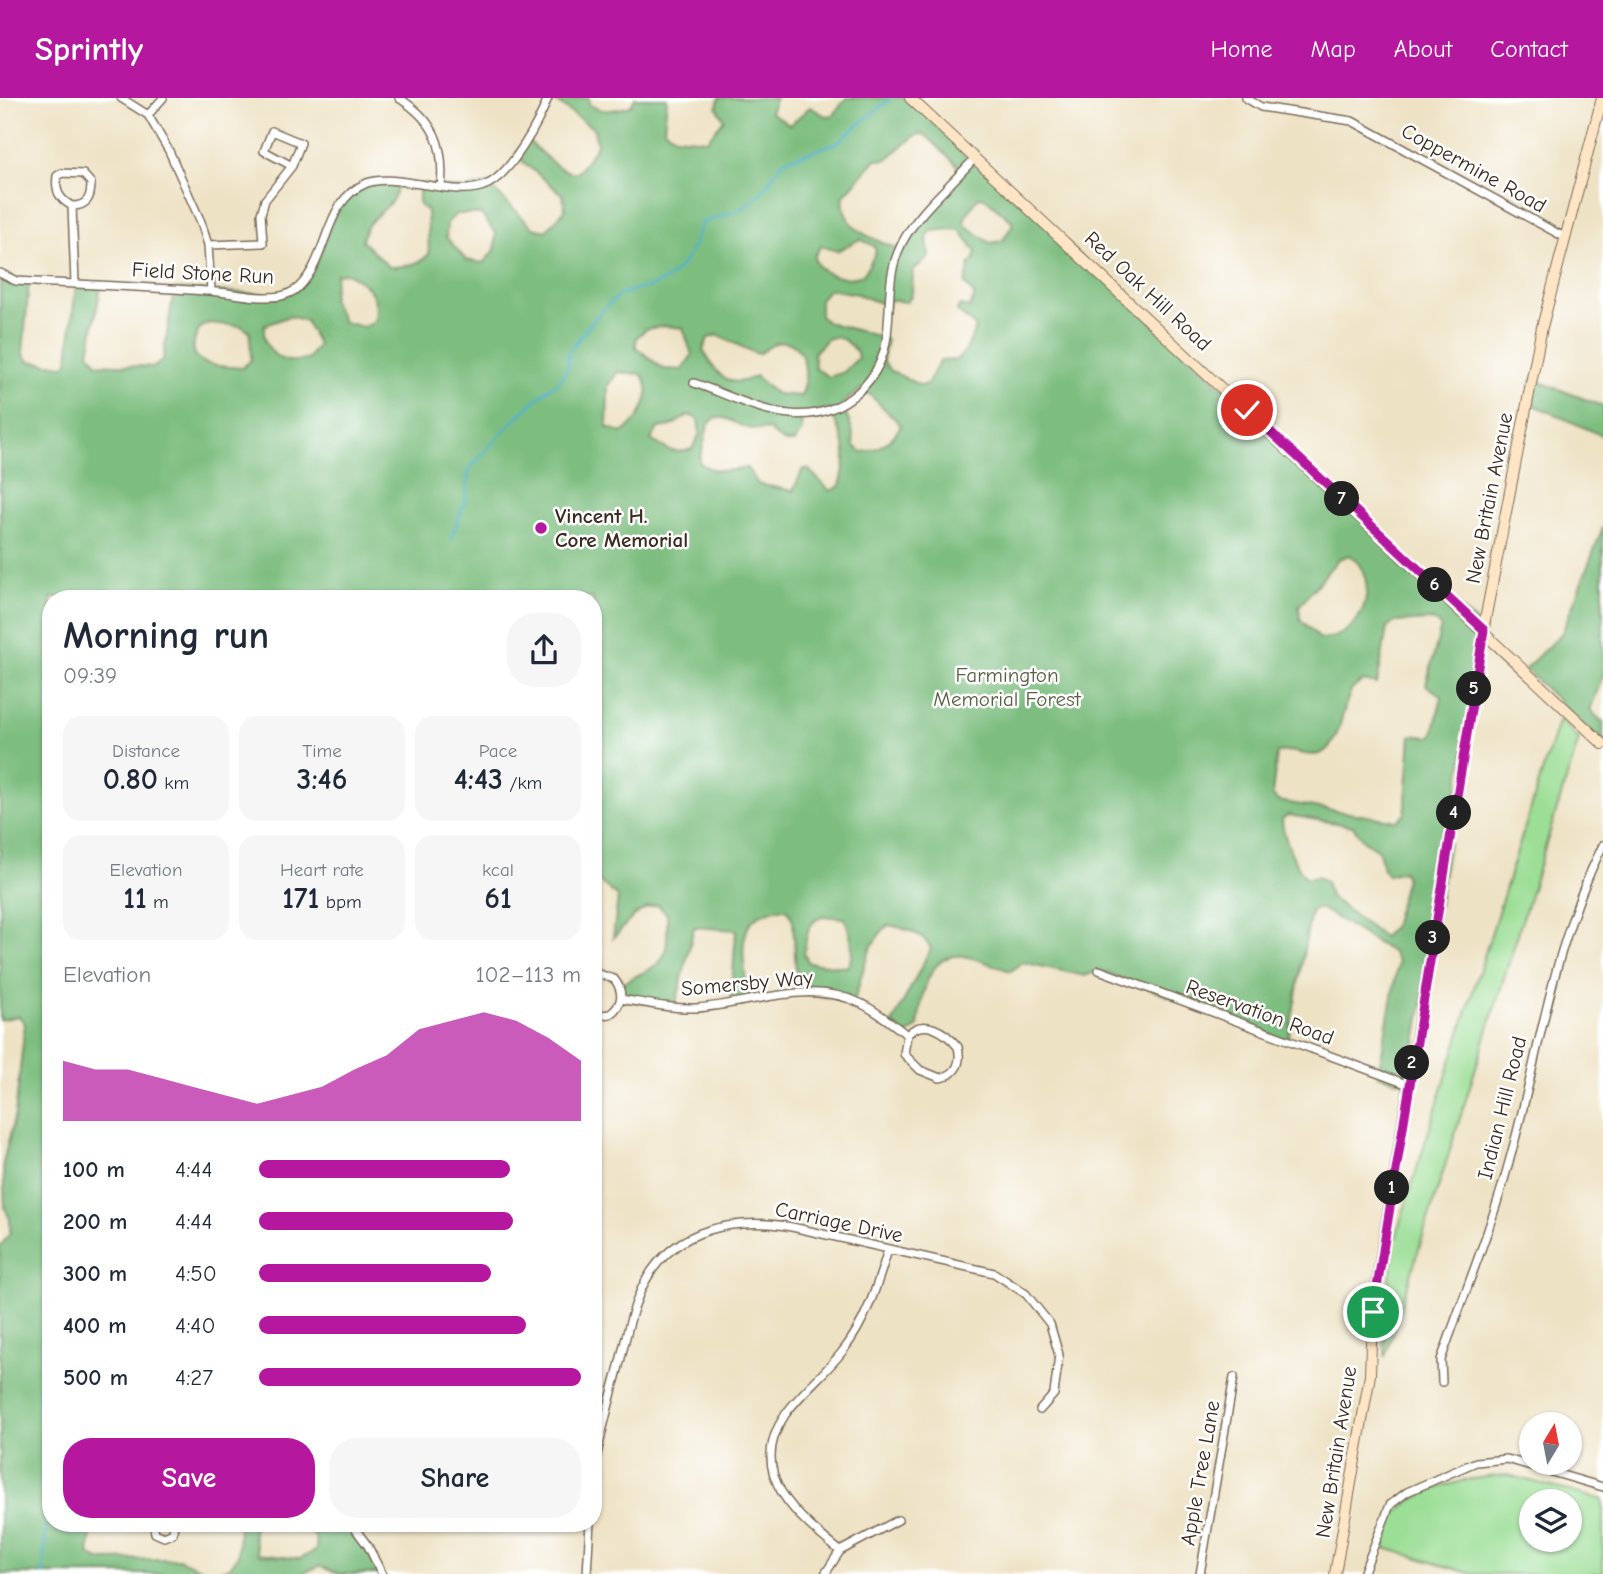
<!DOCTYPE html>
<meta charset="utf-8">
<style>
:root{--surface:#fff;--page:#f6f6f7;--text:#1f2937;--muted:#747a83;--accent:#b5179e}
body{margin:0;font-family:"Comic Neue",sans-serif;background:var(--page);color:var(--text);height:100vh;display:flex;flex-direction:column;font-size:26px;white-space:nowrap}
*{box-sizing:border-box;margin:0}
p{font-size:23px;color:var(--muted)}
.icon{flex:none;width:38px;height:38px;fill:none;stroke:currentColor;stroke-width:2;stroke-linecap:round;stroke-linejoin:round}
.map{position:relative;flex:1;overflow:hidden}
.details{position:absolute;left:42px;top:492px;width:560px;height:942px;display:flex;flex-direction:column;background:var(--surface);border-radius:28px;box-shadow:0 2px 5px #0004}
.details>*{flex:none}
.needle{width:46px;rotate:10deg}
.buttons{position:absolute;left:1519px;top:1314px;display:grid;gap:14px}
.buttons a{display:grid;place-items:center;width:63px;height:63px;border-radius:50%;background:var(--surface);box-shadow:0 2px 5px #0004;font-size:35px}
.pin{position:absolute;display:grid;place-items:center;width:60px;height:60px;color:#fff;margin:-30px;border:4px solid #fff;border-radius:50%;box-shadow:0 2px 7px #0007}
.km{position:absolute;width:35px;height:35px;margin:-18px;border-radius:50%;background:#222;color:#fff;font-size:19px;line-height:35px;text-align:center}
.round{display:grid;place-items:center;flex:none;width:74px;height:74px;border-radius:28px;background:var(--page)}
.head{display:flex;align-items:center;justify-content:space-between;height:119px;padding:0 21px}
h1{font-size:38px;font-weight:600;line-height:52px}
.metrics{display:grid;grid-template-columns:repeat(3,1fr);gap:10px;height:119px;padding:7px 21px}
.metrics div{display:grid;align-content:center;border-radius:18px;background:var(--page);text-align:center}
.metrics b{font-size:30px;font-weight:600}
.metrics small{font-size:19px;font-weight:400}
.metrics p{font-size:19px}
.chart{height:196px;padding:14px 21px}
.chart p{display:flex;justify-content:space-between}
.chart svg{width:100%;height:126px;margin-top:7px;fill:var(--accent);opacity:.7}
.action{display:flex;gap:14px;margin-top:auto;padding:14px 21px}
.action a{flex:1;height:80px;border-radius:28px;background:var(--accent);color:#fff;font-size:28px;font-weight:600;line-height:80px;text-align:center}
.action a+a{background:var(--page);color:var(--text)}
ul{padding:0 21px;list-style:none;font-size:23px}
li{display:grid;grid-template-columns:112px 84px 1fr;align-items:center;height:52px}
li i{height:18px;border-radius:9px;background:var(--accent)}
header{display:flex;align-items:center;gap:42px;box-sizing:border-box;height:98px;padding:0 35px;background:var(--accent);color:#fff}
header strong{font-size:33px}
nav{display:flex;gap:38px;margin-inline-start:auto;font-size:24px}
.map>svg:first-child{display:block}
.green{fill:#9cde96;stroke:#6c845a;stroke-width:2;fill-rule:evenodd}
.forest{fill:#7dbd7f;stroke:#5c744e;stroke-width:2;fill-rule:evenodd}
.lines{fill:none;stroke-linecap:round;stroke-linejoin:round}
.stream{stroke:#4eb1cd;stroke-width:2.5}
.street-casing{stroke:#7a6a58;stroke-width:10}
.secondary-casing{stroke:#7a6a58;stroke-width:12}
.street{stroke:#fff;stroke-width:7}
.secondary{stroke:#fde5c5;stroke-width:10}
.route-casing{stroke:#fff;stroke-width:14}
.route{stroke:#b5179e;stroke-width:9}
.poi-dot{fill:#b5179e;stroke:#fff;stroke-width:2.5}
.labels{text-anchor:middle;dominant-baseline:central;stroke-width:5;stroke-linejoin:round;paint-order:stroke}
.street-label{font-size:21px;fill:#3b2a1e;stroke:#fff}
.poi-label{font-size:21px;font-weight:bold;fill:#3b2a1e;stroke:#fff;text-anchor:start}
.park-label{font-size:21px;fill:#586042;stroke:#fff}
</style>
<header>
<strong>Sprintly</strong>
<nav><a>Home</a><a>Map</a><a>About</a><a>Contact</a></nav>
</header>
<div class="map">
<svg width="1603" height="1476" viewBox="0 0 1603 1476">
<rect width="100%" height="100%" fill="#fff"/>
<filter id="ink" filterUnits="userSpaceOnUse"><feTurbulence type="fractalNoise" baseFrequency=".0143" numOctaves="2"/><feDisplacementMap in="SourceGraphic" scale="14" xChannelSelector="R" yChannelSelector="G"/><feConvolveMatrix kernelMatrix="1 2 1 2 8 2 1 2 1" color-interpolation-filters="sRGB"/></filter>
<filter id="wash" filterUnits="userSpaceOnUse"><feTurbulence type="fractalNoise" baseFrequency=".00686" numOctaves="4" result="noise"/><feDisplacementMap in="SourceGraphic" scale="28" xChannelSelector="R" yChannelSelector="G"/><feGaussianBlur stdDeviation="1.57" result="paint"/><feColorMatrix in="noise" values="0 0 0 0 0 0 0 0 0 0 0 0 0 0 0 0 0 1.4 0 .05"/><feComposite in="paint" operator="in"/></filter>
<g filter="url(#wash)">
<rect width="100%" height="100%" fill="#eee2c4"/>
<path class="green" d="M1559,621L1579,641L1385,1259L1384,1212L1397,1134Z
M1508,1377L1603,1402V1476H1472L1385,1450C1387,1441 1387,1425 1393,1419C1416,1389 1473,1379 1508,1377ZM1531,1404H1570V1442H1531Z"/>
<path class="forest" d="M551,0H589V6C603,16 615,12 631,8L635,0H667L664,31L675,39L707,42L724,22L717,9L719,0H776L770,14L790,27L810,9L826,18L834,17L846,0H910L1232,298L1222,310L1237,324L1247,312L1484,532L1409,987L1378,977L1398,864L1393,855L1322,811H1313L1310,818L1288,943L1099,872L1085,878L1022,864L1011,873C996,869 978,860 963,858C926,854 921,902 918,928L907,937L892,926L931,850C922,835 905,830 888,827C865,848 864,874 854,903L797,895L793,822L788,812C777,809 772,812 762,816C733,828 746,876 748,902L731,904L736,832L694,829L675,910L621,901L619,887C665,862 668,871 667,816L658,807C638,809 627,826 613,840L618,799L599,783H593V500H51V1424L92,1425L89,1456L99,1462L179,1461L211,1475L230,1469L238,1457L239,1425H255L253,1435L258,1456L300,1461L316,1452C319,1436 308,1432 296,1425H350L382,1476H339L319,1468L301,1476H0V1149L10,1135V1121L5,1110L3,1065L15,1016L25,926L19,918L0,922V175L29,184L23,255L29,263L63,268L68,264L76,186L101,187L89,255L98,266L154,269L163,262L174,191L283,197C291,191 303,184 309,176C342,127 320,85 399,83C397,89 396,96 393,101C384,115 366,120 362,143L389,169C403,169 420,167 429,156L427,113L419,107V86L464,91L488,86L533,130L546,133L565,112L563,97L515,57L526,41C540,52 560,78 578,74L597,47L594,31ZM922,36L928,39L963,73L899,151C874,142 839,131 844,97L876,61L885,62L916,37ZM978,99L985,100L1012,123V128L1002,143L990,145L965,127L964,121ZM456,116H481L496,136L495,152L483,165L466,162L446,139L447,125ZM951,131L960,132L976,154L974,162L970,165L965,186L975,198L969,210L959,208L957,213L976,229L966,253L956,262L940,263L927,286L921,288L891,273L883,263L887,241L827,224L820,218V201L829,191L857,196L888,208V202L907,204L912,196L913,172L929,159L927,138L932,133ZM860,141L874,148L876,154L864,176C848,184 819,178 814,159L821,148L837,153ZM347,175C368,186 381,199 374,224L364,229L343,224L332,202L336,176ZM290,218L306,223L318,247L308,261C302,262 294,264 289,263C273,261 260,243 265,227ZM209,225L241,228L250,234L251,262L242,270C224,268 185,270 195,241C198,232 200,228 209,225ZM665,228L683,230L692,257L682,272L663,271L636,249V240L646,231ZM717,237L757,256C764,254 770,247 776,245C806,237 810,280 801,298L776,296L755,278C727,294 716,274 703,252L708,240ZM834,239L843,241L857,254L858,260L844,274L829,279L815,270L814,255L827,241ZM618,274L641,276C657,293 639,325 622,335L607,329L608,287ZM863,290L901,327C894,342 877,353 862,354L854,348L852,331L842,306ZM829,311C845,342 850,354 840,388L830,393L808,371H803L793,393L758,386L747,370C732,373 712,376 699,364L708,327L715,320C728,319 731,323 742,328C751,333 761,330 771,332V335L785,344H794L802,332L801,316ZM689,317L698,321L700,335L692,351C674,358 666,351 651,342L658,330L671,328ZM1349,457C1383,479 1365,541 1320,541L1300,521L1299,508L1338,461ZM1432,522L1441,529L1426,587L1442,598L1433,636L1430,639L1411,637L1405,716L1397,723L1278,703L1272,697L1277,655C1291,649 1306,660 1319,656C1341,649 1341,610 1351,593C1353,589 1360,586 1363,583L1377,586L1387,530L1395,524ZM1288,717L1353,728L1363,742L1379,753L1383,771L1388,777L1403,773L1406,780L1393,829L1383,839L1330,799L1326,783L1317,779L1307,781C1296,770 1282,737 1282,721ZM822,818L844,820C851,833 856,856 847,869L809,865L804,856C806,841 806,825 822,818Z
M1532,281L1603,308V338L1527,304Z
M1603,429V577L1590,612L1603,625V646L1525,571L1562,535Z"/>
<g class="lines">
<path class="stream" d="M451,441L465,404L469,371L517,319L549,290L558,285L568,269V255C581,237 601,211 619,198C627,192 639,191 649,189C680,180 693,154 701,125L741,112L763,93L783,63L837,45L891,0
M43,1476L46,1430L51,1424"/>
</g>
</g>
<g filter="url(#ink)">
<g class="lines">
<g class="street-casing">
<path id="street" d="M121,0L148,17L169,53L201,124L208,147L211,193
M399,0C435,23 445,48 441,89
M1246,0L1261,9L1352,23L1566,140
M148,17L163,0
M72,108C88,108 91,99 91,85L83,76L62,75L57,78C55,93 59,101 72,108L75,186
M208,147L263,145L261,116L265,102L292,68L301,45L272,33L264,53L292,68
M0,175L16,183C79,186 143,189 207,193C231,194 256,202 281,198C286,197 295,193 299,189C330,159 323,102 367,85C383,79 404,84 420,86C441,89 468,96 488,86C512,74 539,24 548,0
M694,285C724,295 757,313 790,316C836,321 878,289 886,244C892,210 885,178 902,145C918,114 951,87 974,61
M1099,872L1409,987
M593,874L614,881C624,893 623,907 610,916L593,918
M621,901C646,905 671,911 697,910C752,906 809,880 862,906C878,914 893,926 907,937L904,956L920,972L940,980C956,977 962,965 958,949C945,933 923,919 907,937
M1442,1284L1441,1262C1464,1196 1491,1131 1509,1064C1540,955 1551,851 1603,747
M593,1378C599,1341 609,1305 619,1268C626,1240 632,1207 646,1182C676,1129 737,1119 792,1129L994,1175L1026,1196L1050,1226L1059,1257L1054,1296L1040,1312
M153,1424L155,1435L164,1439L173,1435L174,1424
M350,1424L368,1448L382,1476
M840,1453C798,1419 745,1376 785,1317C801,1294 825,1276 842,1254C866,1224 877,1188 888,1152
M587,1476L590,1424
M825,1476L840,1453L898,1422
M1200,1476L1234,1279
M1363,1476L1390,1407L1407,1394L1476,1364L1507,1361L1603,1389"/>
</g>
<g class="secondary-casing">
<path id="secondary" d="M910,0L1603,646
M1335,1476L1370,1277L1372,1214L1485,522L1542,229L1602,0"/>
</g>
<use href="#street" class="street"/>
<use href="#secondary" class="secondary"/>
</g>
</g>
<g class="lines" filter="url(#ink)">
<g class="route-casing">
<path id="route" d="M1247,312L1484,532L1373,1214"/>
</g>
<use href="#route" class="route"/>
</g>
<circle class="poi-dot" cx="541" cy="430" r="7"/>
<g class="labels">
<g class="street-label">
<text transform="translate(1474 70) rotate(29)">Coppermine Road</text>
<text transform="translate(203 175) rotate(3)">Field Stone Run</text>
<text transform="translate(1148 193) rotate(43)">Red Oak Hill Road</text>
<text transform="translate(1489 400) rotate(-79)">New Britain Avenue</text>
<text transform="translate(747 885) rotate(-5)">Somersby Way</text>
<text transform="translate(1260 914) rotate(20)">Reservation Road</text>
<text transform="translate(1502 1010) rotate(-76)">Indian Hill Road</text>
<text transform="translate(839 1124) rotate(12)">Carriage Drive</text>
<text transform="translate(1336 1354) rotate(-81)">New Britain Avenue</text>
<text transform="translate(1200 1375) rotate(-80)">Apple Tree Lane</text>
</g>
<g class="poi-label">
<text x="555" y="418">Vincent H.<tspan x="555" dy="24">Core Memorial</tspan></text>
</g>
<g class="park-label">
<text x="1007" y="577">Farmington<tspan x="1007" dy="24">Memorial Forest</tspan></text>
</g>
</g>
</svg>
<div class="buttons">
<a><svg class="needle" viewBox="-14 -14 28 28"><path d="M0-13l5 13h-10z" fill="#e53935"/><path d="M0 13l5-13h-10z" fill="#747a83"/></svg></a>
<a><svg class="icon" aria-label="layers" viewBox="0 0 24 24"><path d="M12 4l9 5-9 5-9-5zM3 14l9 5 9-5"/></svg></a>
</div>
<div class="pin" style="left:1373px;top:1214px;background:#1e9e55"><svg class="icon" aria-label="arrive" viewBox="0 0 24 24"><path d="M6 21V4h12l-3 4 3 4H6"/></svg></div>
<div class="pin" style="left:1247px;top:312px;background:#d93025"><svg class="icon" aria-label="check" viewBox="0 0 24 24"><path d="M5 12l5 5 9-10"/></svg></div>
<b class="km" style="left:1392px;top:1090px">1</b>
<b class="km" style="left:1412px;top:965px">2</b>
<b class="km" style="left:1433px;top:840px">3</b>
<b class="km" style="left:1454px;top:715px">4</b>
<b class="km" style="left:1474px;top:591px">5</b>
<b class="km" style="left:1435px;top:487px">6</b>
<b class="km" style="left:1342px;top:401px">7</b>
<section class="details">
<div class="head"><div><h1>Morning run</h1><p>09:39</p></div><a class="round"><svg class="icon" aria-label="share" viewBox="0 0 24 24"><path d="M12 15V3M7 8l5-5 5 5M5 13v7h14v-7"/></svg></a></div>
<div class="metrics">
<div><p>Distance</p><b>0.80<small> km</small></b></div>
<div><p>Time</p><b>3:46</b></div>
<div><p>Pace</p><b>4:43<small> /km</small></b></div>
</div>
<div class="metrics">
<div><p>Elevation</p><b>11<small> m</small></b></div>
<div><p>Heart rate</p><b>171<small> bpm</small></b></div>
<div><p>kcal</p><b>61</b></div>
</div>
<div class="chart"><p><span>Elevation</span>102–113 m</p>
<svg viewBox="0 0 160 44" preserveAspectRatio="none"><path d="M0 44V23L10 26L20 26L30 29L40 32L50 35L60 38L70 35L80 32L90 26L100 21L110 12L120 9L130 6L140 9L150 15L160 23V44z"/></svg>
</div>
<ul>
<li><b>100 m</b>4:44<i style="width:78%"></i></li>
<li><b>200 m</b>4:44<i style="width:79%"></i></li>
<li><b>300 m</b>4:50<i style="width:72%"></i></li>
<li><b>400 m</b>4:40<i style="width:83%"></i></li>
<li><b>500 m</b>4:27<i style="width:100%"></i></li>
</ul>
<div class="action"><a>Save</a><a>Share</a></div>
</section>
</div>
